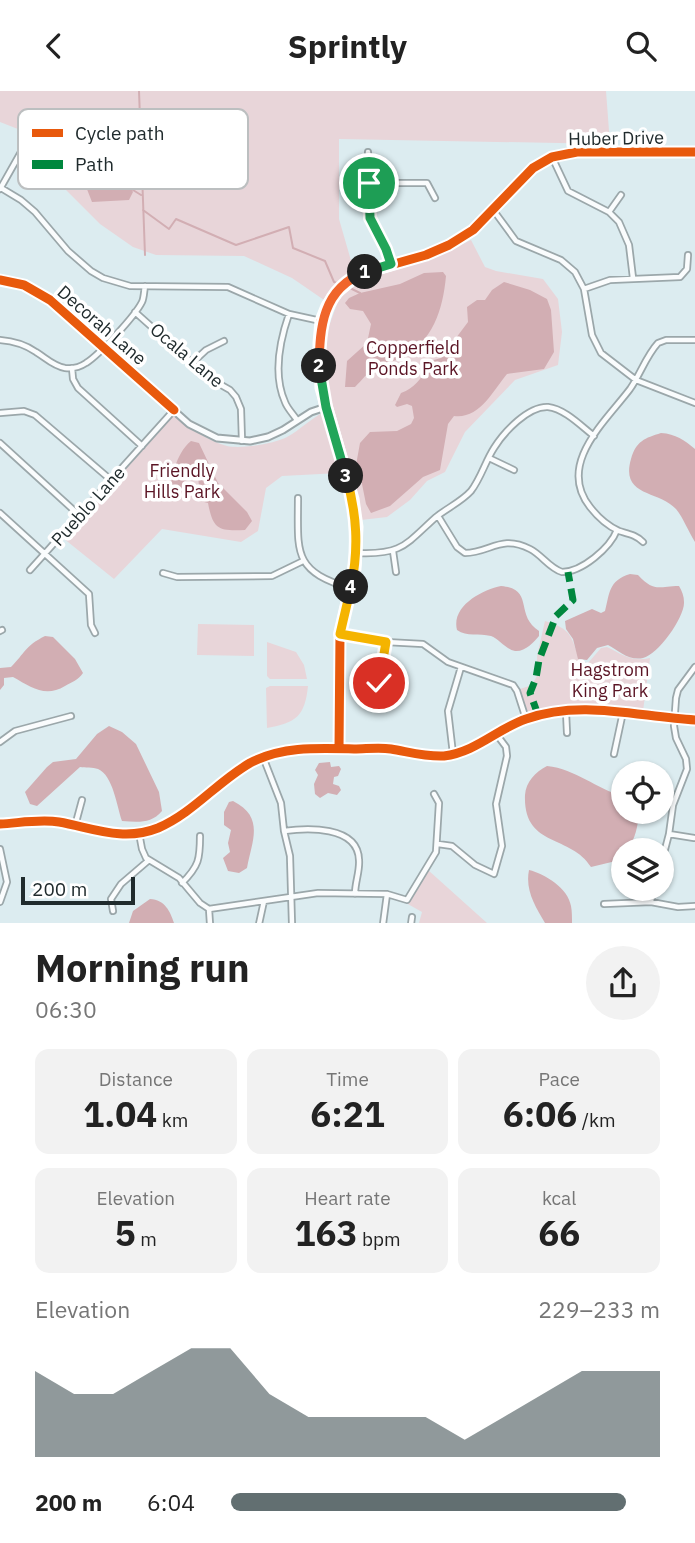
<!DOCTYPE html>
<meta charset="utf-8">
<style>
:root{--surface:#fff;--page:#f2f2f2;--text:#222;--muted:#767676;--accent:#626f71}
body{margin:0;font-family:"IBM Plex Sans",sans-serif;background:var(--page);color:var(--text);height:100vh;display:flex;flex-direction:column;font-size:26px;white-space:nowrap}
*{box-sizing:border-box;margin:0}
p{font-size:23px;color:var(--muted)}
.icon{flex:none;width:38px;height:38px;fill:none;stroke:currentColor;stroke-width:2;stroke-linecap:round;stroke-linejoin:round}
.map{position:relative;height:832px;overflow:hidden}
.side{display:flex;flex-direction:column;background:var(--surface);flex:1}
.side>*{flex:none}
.tools{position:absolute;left:611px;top:670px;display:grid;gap:14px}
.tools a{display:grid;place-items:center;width:63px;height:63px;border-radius:50%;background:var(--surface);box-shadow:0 2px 5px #0004;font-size:35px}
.scale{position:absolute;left:21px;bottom:18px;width:114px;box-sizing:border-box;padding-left:7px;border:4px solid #202b2d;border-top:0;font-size:19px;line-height:24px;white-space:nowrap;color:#202b2d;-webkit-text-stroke:5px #fff;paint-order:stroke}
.pin{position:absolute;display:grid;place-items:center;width:60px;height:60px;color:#fff;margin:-30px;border:4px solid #fff;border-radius:50%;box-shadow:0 2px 7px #0007}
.km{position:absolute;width:35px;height:35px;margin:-18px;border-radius:50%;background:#222;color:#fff;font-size:19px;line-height:35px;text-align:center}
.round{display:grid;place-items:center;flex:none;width:74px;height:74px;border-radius:37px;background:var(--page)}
.head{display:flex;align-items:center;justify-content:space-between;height:119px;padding:0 35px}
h1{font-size:38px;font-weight:700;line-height:52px}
.figures{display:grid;grid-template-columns:repeat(3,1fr);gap:10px;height:119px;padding:7px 35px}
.figures div{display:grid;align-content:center;border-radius:14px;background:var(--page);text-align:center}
.figures b{font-size:35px;font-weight:700}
.figures small{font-size:19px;font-weight:400}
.figures p{font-size:19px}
.chart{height:196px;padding:14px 35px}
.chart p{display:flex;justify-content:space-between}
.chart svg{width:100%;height:126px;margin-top:7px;fill:var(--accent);opacity:.7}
ul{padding:0 35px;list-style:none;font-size:23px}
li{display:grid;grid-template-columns:112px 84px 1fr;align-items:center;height:52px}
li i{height:18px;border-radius:9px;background:var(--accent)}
header{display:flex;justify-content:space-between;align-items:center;height:91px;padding:0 35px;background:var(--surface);font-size:32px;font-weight:700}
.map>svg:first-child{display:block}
.green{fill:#e8d5d9}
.water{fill:#d2aeb3}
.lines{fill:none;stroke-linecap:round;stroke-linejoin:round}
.stream{stroke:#d2aeb3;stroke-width:2}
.minor-casing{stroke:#9ba7aa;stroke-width:8}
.tertiary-casing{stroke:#9ba7aa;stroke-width:9}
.minor{stroke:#fafcfd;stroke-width:4.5}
.tertiary{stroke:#fafcfd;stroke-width:5}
.quiet{stroke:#00873e;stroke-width:7;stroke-dasharray:14 7;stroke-linecap:butt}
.cycleway-casing{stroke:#fff;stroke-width:13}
.cycleway{stroke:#e8590c;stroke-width:9}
.split-1-casing{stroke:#fff;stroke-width:14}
.split-2-casing{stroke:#fff;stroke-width:14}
.split-3-casing{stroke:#fff;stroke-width:14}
.split-4-casing{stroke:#fff;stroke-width:14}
.split-5-casing{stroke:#fff;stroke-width:14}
.split-1{stroke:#22a559;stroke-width:9}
.split-2{stroke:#f0652b;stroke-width:9}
.split-3{stroke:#22a559;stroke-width:9}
.split-4{stroke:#f5b400;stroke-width:9}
.split-5{stroke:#f5b400;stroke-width:9}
.labels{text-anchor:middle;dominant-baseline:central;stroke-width:7;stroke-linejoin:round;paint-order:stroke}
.street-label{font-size:18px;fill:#202b2d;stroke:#fff}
.park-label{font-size:18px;fill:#5b1525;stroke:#fff}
.key{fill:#fff;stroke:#bcbfc0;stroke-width:2}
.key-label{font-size:19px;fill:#202b2d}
</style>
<header><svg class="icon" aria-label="back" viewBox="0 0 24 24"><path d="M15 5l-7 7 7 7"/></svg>Sprintly<svg class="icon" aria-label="search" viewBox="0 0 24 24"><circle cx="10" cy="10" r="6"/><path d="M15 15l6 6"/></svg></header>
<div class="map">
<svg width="695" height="833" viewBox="0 0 695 833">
<rect width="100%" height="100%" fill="#dcecf0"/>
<path class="green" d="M0,0H606L610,53L339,48V128L354,180L327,211L292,187L244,165L156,164L133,156L100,133L60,93L46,49L0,31Z
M471,149L485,176L496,180L543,188L558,208L562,241L558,274L515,289L465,341L445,381L427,390L410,409L387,426L361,429L357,407L323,283L325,246L340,205L362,189L433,168Z
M324,321L340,382L282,385L266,397L258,440L241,451L162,438L114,488L63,447L174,324C189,336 208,350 227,355C242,358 273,353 287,346C300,339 310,328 324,321Z
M545,530C572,538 571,545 580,571L588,572L601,557L607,556C623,564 632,571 650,567L643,620C604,616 567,615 528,625L520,598L532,594L537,585V565Z
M198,533L254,534V565L197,564Z
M267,551L296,561L304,574L307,588H270L267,585Z
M270,595H308C305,625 296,632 267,637L266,597Z
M428,779L487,832H419L422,821L406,812Z"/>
<path class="water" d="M85,64L128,92L133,101L129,109L92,111L83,88Z
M443,181L446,185C443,218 433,251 401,267C393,271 382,271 375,276C368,281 362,289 355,296H345L347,270L367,252L371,233L363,220L350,218L345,212L349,207L360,202L400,193L424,182Z
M504,191L530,199L547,208L551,219L554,261L544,278L507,283C492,301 480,328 454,325L448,333L440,379L423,386L390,415L371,422L366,413L359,378L356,374L360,352L370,341L397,340L411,333L414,327L412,315L407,313L397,316L395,314L401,302C415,297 420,288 428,277L423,272L441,267L468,231L467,216L477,209H485L492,199Z
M661,342C676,343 684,349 695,358V451C688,440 684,428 676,418C659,399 620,406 631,368C636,350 645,347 661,342Z
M191,350L199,352L218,392L247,421L252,430L245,439C219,440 213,439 208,412L200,410C197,397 202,387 193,376L189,379L177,408H169C171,389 175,363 191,350Z
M630,483L638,484C655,502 658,495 679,495C682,500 684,505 684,511C685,526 658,564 643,567C629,570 619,560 608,554L597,557L587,569L578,568L573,548L566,538L565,530L592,518L601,522L605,520C610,502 608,490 630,483Z
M501,495C535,498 514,524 539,540V545C534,551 525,561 515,560C507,559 499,548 491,545C479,542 467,546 457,539C451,515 482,499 501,495Z
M45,545L53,546L75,568L83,582C78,589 72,591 65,595C45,607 31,596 13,586L4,587V594L0,599V577L11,576C25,562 25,555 45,545Z
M109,635L122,641L136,653L159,701L162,720C151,733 138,731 122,730C117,716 113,684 98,678C93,676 85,677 80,676L37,715L30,713L25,701L47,676L53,671L76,668L97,643Z
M330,671L331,676L339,675L341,678L338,685L334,686L333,693L339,695L341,699L337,704L328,702L320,707L315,703L314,693L318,684L315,679L319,672Z
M547,675C576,678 596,698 623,705V721H639C638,736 635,747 628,759L623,760V767L620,769L591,776C571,743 523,757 525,704C526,691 535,681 547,675Z
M233,710C265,726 252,750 247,777L239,782L228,780L223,767L230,761L228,752L231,739L224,734V721L229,711Z
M529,779C545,783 568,797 571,815C572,820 572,827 572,832H545C535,815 525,799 529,779Z
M150,808C165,809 170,820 174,832H129L133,820Z"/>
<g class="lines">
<path class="stream" d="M139,0L145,164
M133,99L141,104
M143,119L169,138L176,128L236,154L289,136L293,157L325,170L334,191L340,193
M350,197L360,202
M416,256L420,266"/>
<g class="minor-casing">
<path id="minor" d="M368,61L371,127L386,158L391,173
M552,66L568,100L609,121L619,131L629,154L633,187
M369,92H427L435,107
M1,97L21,109L35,121L68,160L91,180L103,187L130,195L228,196L289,223L321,230
M0,98L30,45
M494,120L516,150L561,169L575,181L584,198L592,244L601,262L636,289L695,312
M609,121L621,104
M584,198L610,189L680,186L687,178L688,164
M135,221L209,287L230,299L236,306L241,318L242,350
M289,223C280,249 273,284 285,311C287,317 293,323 297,329
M0,249C13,250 26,254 36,261C46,267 53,275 65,277C72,278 80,276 86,272C99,264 135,225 142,211C144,207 144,200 145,195
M192,272L206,259L224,250
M72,277L73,288L78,297L142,355
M0,322L24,320L35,324L111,389
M0,352L79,424
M489,367L514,379
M298,407C298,461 292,480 350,497
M0,422L89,503L91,534L95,542
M438,425L457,456L465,462C490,462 501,443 530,458C542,464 549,477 562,481C582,481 610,457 617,439
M643,451C636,444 629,443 619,440C608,435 597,425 590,416C556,373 606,330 630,298C640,284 646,265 658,252L666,249H695
M393,460L396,481
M357,462C402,464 405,454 436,426C447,417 461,411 471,400C481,387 485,371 494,357C504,341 528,315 548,316C565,318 581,335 594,345
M30,479L174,319
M163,482L177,486L272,485L303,470
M0,540L2,539
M340,543L386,551L423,553L448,571L513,594L517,600L526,628
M380,616L379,592L386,551
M566,621L567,642
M0,651L15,640L71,625
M453,663L448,620L461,576
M614,663L623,621
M263,666L281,712L284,740L290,765L292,833
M75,735L82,709
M284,740C306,737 358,734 359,769C360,780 355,791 355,803
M139,742L142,758L146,767L179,787L200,812L209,818L318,802L387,803L407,809L436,761L439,712L434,703
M669,743L694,747
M438,753L452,755L475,774L494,783L502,755L496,713L507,665L506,656L497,644
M0,758L7,791L0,811
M662,770L669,743L673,714L687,678L686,668L676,647L674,635L676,607L678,599L695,576
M182,792C199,775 200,768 200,745
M651,811L653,798
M604,813L651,811L678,816L695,815
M209,818L210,833
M113,820L111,808L121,793L149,769
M259,833L264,810
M383,833L387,803
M411,833L412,826"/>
</g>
<g class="tertiary-casing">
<path id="tertiary" d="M0,189L24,194L50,209L189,333L217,347L250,350L268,346L283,339L311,321L326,316
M339,657L340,543L355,478L357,436L353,408L321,297L319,252L321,230L327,215L337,201L359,183L426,164L449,154L473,139L533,77L552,66L577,61H695
M0,733C19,732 40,728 59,731C93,737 123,751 158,737C193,722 217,691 250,672C282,655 318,657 354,658C366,658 379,656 391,658C409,661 426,666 444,665C476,661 497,638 526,628C581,608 639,626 695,629"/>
</g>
<use href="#minor" class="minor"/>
<use href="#tertiary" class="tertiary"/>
<path class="quiet" d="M534,622L537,621L530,602L536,587L539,569L556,525L573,509L568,481"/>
<g class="cycleway-casing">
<path id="cycleway" d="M0,189L24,194L50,209L174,319
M339,657L340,543L355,478L357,436L353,408L321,297L319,252L321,230L327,215L337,201L359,183L426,164L449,154L473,139L533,77L552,66L577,61H695
M0,733C19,732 40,728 59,731C93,737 123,751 158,737C193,722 217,691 250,672C282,655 318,657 354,658C366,658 379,656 391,658C409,661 426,666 444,665C476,661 497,638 526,628C581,608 639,626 695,629"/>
</g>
<use href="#cycleway" class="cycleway"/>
</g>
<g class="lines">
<g class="split-1-casing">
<path id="split-1" d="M365,181L391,173L386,158L370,127L369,92"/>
</g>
<g class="split-2-casing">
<path id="split-2" d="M319,275C320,236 322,198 365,181"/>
</g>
<g class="split-3-casing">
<path id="split-3" d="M319,275L326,316L346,385"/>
</g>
<g class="split-4-casing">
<path id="split-4" d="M346,385C357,423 359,457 351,496"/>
</g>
<g class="split-5-casing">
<path id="split-5" d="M351,496L340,543L386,551L379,592"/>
</g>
<use href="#split-1" class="split-1"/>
<use href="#split-2" class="split-2"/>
<use href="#split-3" class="split-3"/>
<use href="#split-4" class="split-4"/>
<use href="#split-5" class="split-5"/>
</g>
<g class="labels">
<g class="street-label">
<text transform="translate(616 47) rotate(-1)">Huber Drive</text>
<text transform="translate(102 234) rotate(41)">Decorah Lane</text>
<text transform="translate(187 264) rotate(40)">Ocala Lane</text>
<text transform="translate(88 415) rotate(-48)">Pueblo Lane</text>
</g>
<g class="park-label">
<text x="413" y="256">Copperfield<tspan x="413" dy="21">Ponds Park</tspan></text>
<text x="182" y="379">Friendly<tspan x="182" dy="21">Hills Park</tspan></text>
<text x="610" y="578">Hagstrom<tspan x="610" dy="21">King Park</tspan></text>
</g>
</g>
<rect x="18" y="18" width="230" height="80" rx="10" class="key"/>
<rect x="32" y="38" width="31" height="8" fill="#e8590c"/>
<rect x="32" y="69" width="31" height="9" fill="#00873e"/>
<g class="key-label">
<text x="75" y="49">Cycle path</text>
<text x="75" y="80">Path</text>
</g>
</svg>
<div class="tools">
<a><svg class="icon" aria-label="locate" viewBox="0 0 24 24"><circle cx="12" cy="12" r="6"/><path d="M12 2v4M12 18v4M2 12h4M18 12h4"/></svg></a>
<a><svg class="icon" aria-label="layers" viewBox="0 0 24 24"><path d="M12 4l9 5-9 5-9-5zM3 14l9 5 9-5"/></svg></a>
</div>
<div class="scale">200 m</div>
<div class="pin" style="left:369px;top:92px;background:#1e9e55"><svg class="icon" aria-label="arrive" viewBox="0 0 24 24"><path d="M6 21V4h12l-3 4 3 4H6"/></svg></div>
<div class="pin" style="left:379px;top:592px;background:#d93025"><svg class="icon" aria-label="check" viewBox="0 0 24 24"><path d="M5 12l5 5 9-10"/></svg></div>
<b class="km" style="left:365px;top:181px">1</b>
<b class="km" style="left:319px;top:275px">2</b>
<b class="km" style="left:346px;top:385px">3</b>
<b class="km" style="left:351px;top:496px">4</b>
</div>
<section class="side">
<div class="head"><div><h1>Morning run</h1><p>06:30</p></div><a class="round"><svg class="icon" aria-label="share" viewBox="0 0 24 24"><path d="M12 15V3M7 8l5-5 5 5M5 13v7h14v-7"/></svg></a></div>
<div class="figures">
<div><p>Distance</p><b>1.04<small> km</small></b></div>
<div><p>Time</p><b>6:21</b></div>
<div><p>Pace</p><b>6:06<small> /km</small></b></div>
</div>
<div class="figures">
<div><p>Elevation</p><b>5<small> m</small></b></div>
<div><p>Heart rate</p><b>163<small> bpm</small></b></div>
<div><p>kcal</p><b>66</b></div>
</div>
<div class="chart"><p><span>Elevation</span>229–233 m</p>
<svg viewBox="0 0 160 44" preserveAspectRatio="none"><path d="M0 44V14L10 22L20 22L30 14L40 6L50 6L60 22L70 30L80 30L90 30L100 30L110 38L120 30L130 22L140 14L150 14L160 14V44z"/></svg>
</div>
<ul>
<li><b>200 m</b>6:04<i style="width:92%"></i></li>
</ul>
</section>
